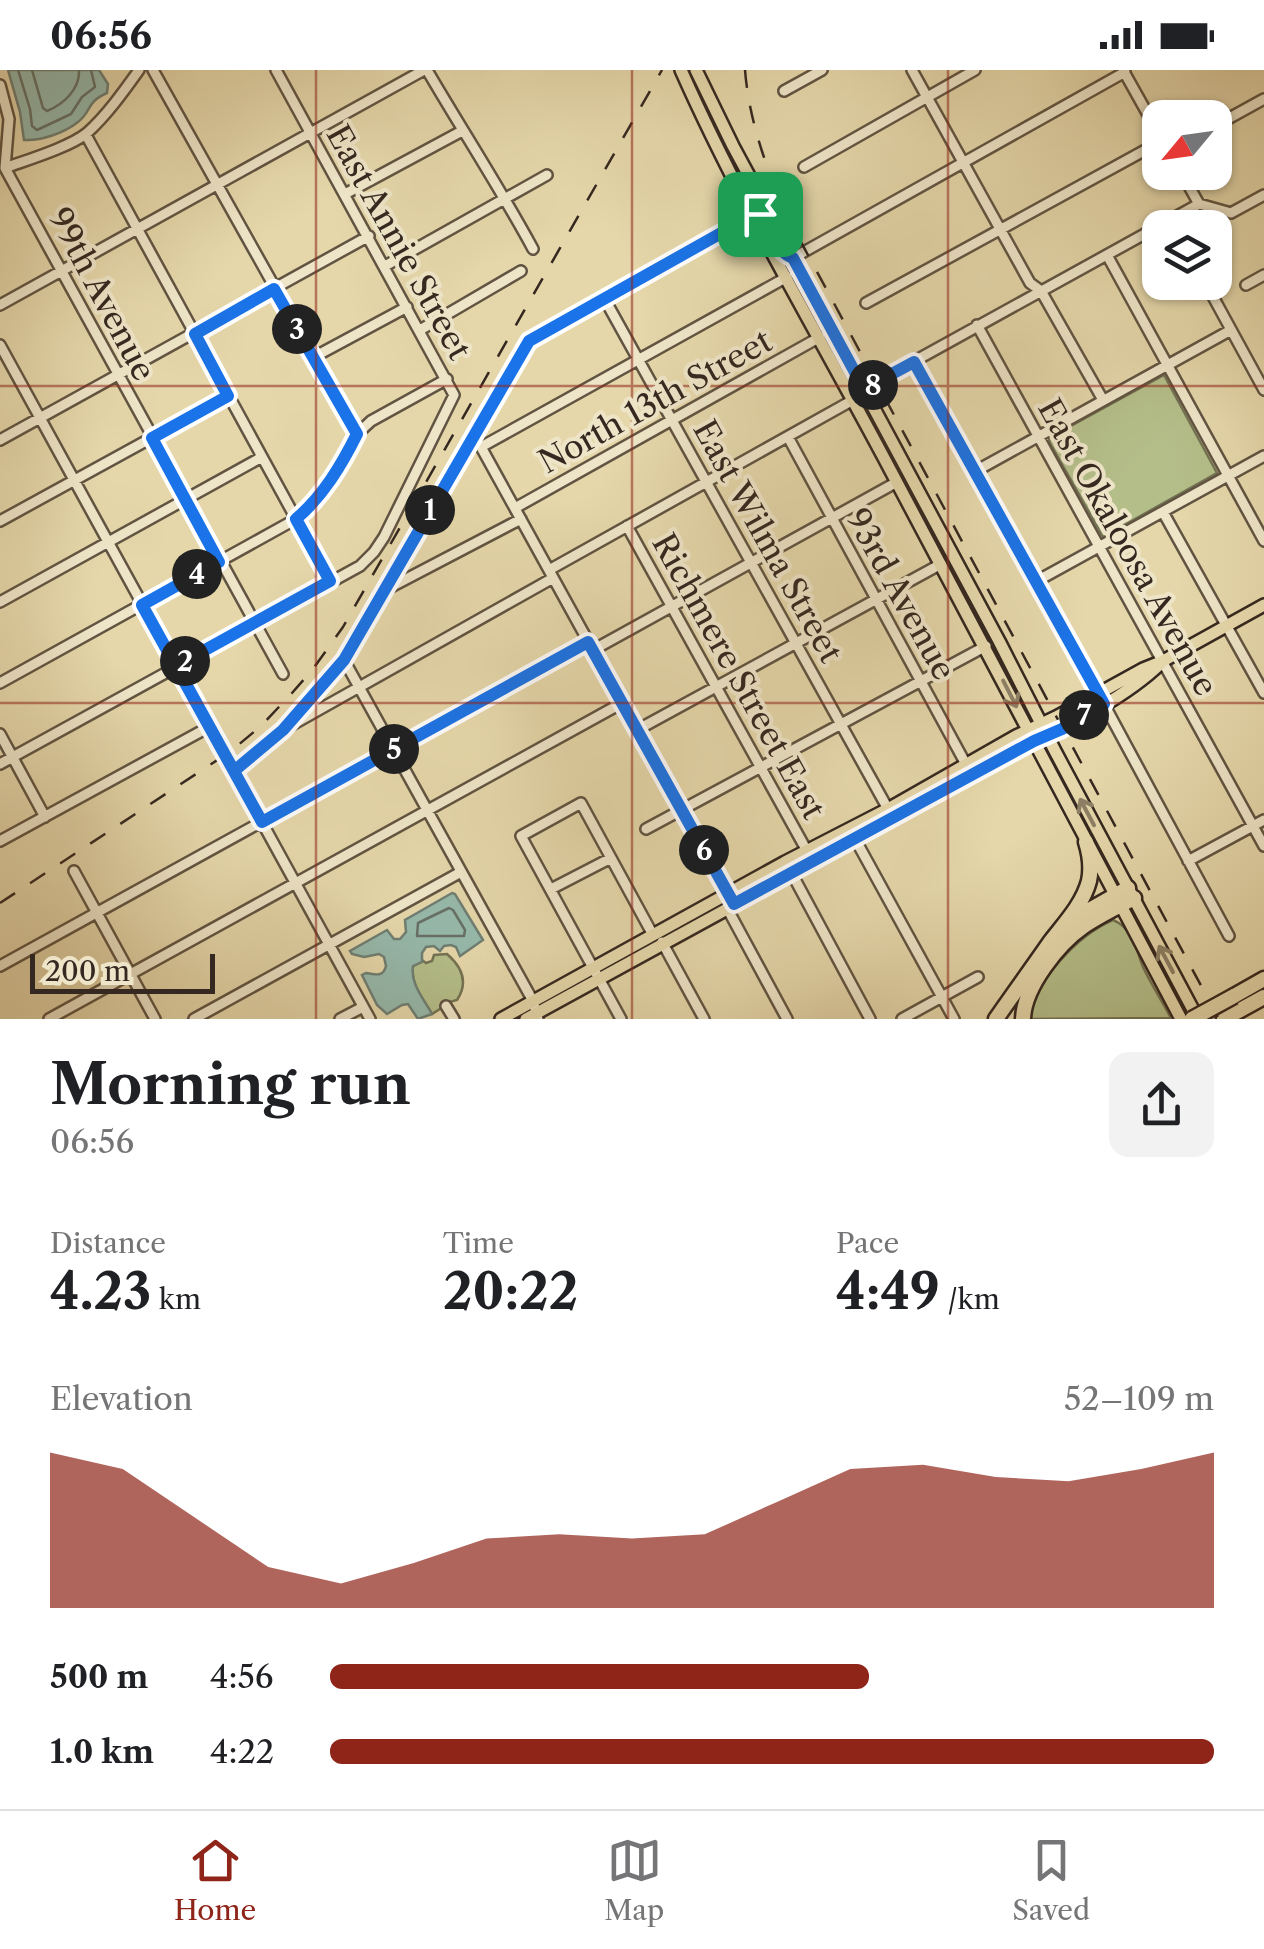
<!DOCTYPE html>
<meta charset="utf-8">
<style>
:root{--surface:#fff;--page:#f2f2f2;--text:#202124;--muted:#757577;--line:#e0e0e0;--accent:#8f2418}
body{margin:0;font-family:"Libre Caslon Text",serif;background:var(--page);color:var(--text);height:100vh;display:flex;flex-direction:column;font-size:38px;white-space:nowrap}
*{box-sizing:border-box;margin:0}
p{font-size:32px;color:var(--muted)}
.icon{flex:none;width:55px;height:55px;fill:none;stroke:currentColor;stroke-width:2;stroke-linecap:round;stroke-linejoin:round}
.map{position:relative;height:949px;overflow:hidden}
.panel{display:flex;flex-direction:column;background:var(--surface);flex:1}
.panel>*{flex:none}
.needle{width:65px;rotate:241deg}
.tools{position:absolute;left:1142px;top:30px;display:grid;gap:20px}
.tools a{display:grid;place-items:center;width:90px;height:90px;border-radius:20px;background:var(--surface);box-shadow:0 2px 8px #0004;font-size:50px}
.scale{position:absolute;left:30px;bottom:25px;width:185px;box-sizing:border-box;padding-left:10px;border:5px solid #352820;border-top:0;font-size:28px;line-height:35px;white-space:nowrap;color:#352820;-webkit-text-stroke:8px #eee5c8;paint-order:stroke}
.pin{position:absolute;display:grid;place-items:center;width:85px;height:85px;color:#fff;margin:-42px;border-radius:20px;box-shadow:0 5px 15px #0006}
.km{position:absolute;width:50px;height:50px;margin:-25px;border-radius:50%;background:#222;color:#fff;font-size:28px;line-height:50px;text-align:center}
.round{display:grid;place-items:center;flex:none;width:105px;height:105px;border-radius:20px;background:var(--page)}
.head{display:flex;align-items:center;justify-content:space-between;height:170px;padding:0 50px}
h1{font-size:55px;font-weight:800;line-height:75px}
.stats{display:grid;grid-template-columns:repeat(3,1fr);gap:15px;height:170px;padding:10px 50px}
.stats div{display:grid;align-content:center}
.stats b{font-size:50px;font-weight:800}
.stats small{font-size:28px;font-weight:400}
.stats p{font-size:28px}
.chart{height:280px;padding:20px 50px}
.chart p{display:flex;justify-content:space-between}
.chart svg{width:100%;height:180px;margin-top:10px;fill:var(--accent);opacity:.7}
ul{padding:0 50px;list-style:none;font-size:32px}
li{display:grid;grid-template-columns:160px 120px 1fr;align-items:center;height:75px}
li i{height:25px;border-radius:12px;background:var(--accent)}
.status{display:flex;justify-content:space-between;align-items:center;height:70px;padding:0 50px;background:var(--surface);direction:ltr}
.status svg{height:28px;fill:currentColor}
.tab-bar{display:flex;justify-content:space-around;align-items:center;height:140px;border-top:2px solid var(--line);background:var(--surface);font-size:28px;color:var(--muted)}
.tab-bar a{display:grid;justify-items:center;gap:5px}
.tab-bar .current{color:var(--accent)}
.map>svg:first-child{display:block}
.green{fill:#b4be89;stroke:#747354;stroke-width:2.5}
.water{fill:#96b9ab;stroke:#6f7f73;stroke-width:2.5}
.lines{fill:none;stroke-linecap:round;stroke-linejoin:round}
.shore{stroke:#667066;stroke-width:2.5}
.minor-casing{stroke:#615442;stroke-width:14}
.major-casing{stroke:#352820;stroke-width:16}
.highway-casing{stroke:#352820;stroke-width:19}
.minor{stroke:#eee5c8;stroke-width:9}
.major{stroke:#e5d7aa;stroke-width:11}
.highway{stroke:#e5d7aa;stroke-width:14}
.rail{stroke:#352820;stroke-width:2.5;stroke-dasharray:18 18;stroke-linecap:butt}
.highway-bridge-casing{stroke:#352820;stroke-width:19;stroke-linecap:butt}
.highway-bridge{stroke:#e5d7aa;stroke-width:14}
.oneway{stroke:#8d8065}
.route-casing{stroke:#fff;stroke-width:20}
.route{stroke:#1a73e8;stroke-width:12}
.grid{fill:none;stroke:#8f2418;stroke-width:2.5;stroke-opacity:0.55}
.labels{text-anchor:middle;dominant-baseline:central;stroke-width:8;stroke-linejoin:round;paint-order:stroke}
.street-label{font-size:32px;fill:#352820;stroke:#eee5c8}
</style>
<div class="status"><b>06:56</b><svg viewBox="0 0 49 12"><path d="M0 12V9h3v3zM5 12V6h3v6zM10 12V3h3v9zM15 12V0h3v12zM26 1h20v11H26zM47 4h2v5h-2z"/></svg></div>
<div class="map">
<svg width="1264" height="949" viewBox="0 0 1264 949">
<rect width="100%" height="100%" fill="#e5d7aa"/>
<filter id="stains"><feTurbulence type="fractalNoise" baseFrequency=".002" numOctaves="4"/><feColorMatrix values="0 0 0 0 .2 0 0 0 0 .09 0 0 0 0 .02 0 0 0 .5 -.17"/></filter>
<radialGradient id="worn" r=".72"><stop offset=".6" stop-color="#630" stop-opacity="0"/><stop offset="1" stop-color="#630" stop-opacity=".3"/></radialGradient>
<path class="green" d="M1164,305L1217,403L1103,467L1050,373L1049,368Z
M1113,850C1133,858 1136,879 1143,897C1151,914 1162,931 1171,948L1027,949C1037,910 1076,866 1113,850Z
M447,884C462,897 469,912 457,930L442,934L443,937L432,944C423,929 410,914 413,896L422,890L426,893L432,891L434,885Z"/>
<path class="water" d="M8,0H99L108,14L107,23C86,32 92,41 78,52C64,63 41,71 24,70L20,42Z
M452,823L455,824L483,870L460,886L456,877L451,875L444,876L440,881L434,876L426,877L422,883V892L413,896C410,914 424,929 432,944L418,949L408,934L402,935L387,944L377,935L362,905L366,903C375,904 383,908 386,896L384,887L379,884L364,887L352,884L350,881L387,860L394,869H400L406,862L405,850Z"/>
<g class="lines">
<path class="shore" d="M18,0L30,39L32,56L37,60L71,44L82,27L95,17L91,0
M32,0L43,38L47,41C64,34 80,19 79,0
M449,838L453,840L465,860L464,866H417L418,853Z"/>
<g class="minor-casing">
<path id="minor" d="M153,0L357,364
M427,0C462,60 500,118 533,179
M912,0L1030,213L1041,221L1103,330
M1123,0L1160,66
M0,15L9,49L5,98L283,604
M784,21L822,0
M1215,56L1264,29
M86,65L330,511
M804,97L975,0
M5,98C27,90 70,77 87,63C107,45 124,21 139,0
M1181,102L1199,134
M345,124L462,61
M1107,185L1264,471
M793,188L1125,2
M385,196L547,105
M1205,212L1264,320
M1246,215L1264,205
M604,228L888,739
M866,233L1160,72
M0,235L424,0
M977,255L1264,776
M420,260L521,201
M0,275L370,949
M314,287L407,237
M913,292L1035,512L1098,623L1229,866
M864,319L1199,134L1231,143L1264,125
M788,367L968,698
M473,368L481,377L733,834
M0,370L369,166
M481,377L787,207
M974,402L1231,260
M515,438L820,267
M1163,442L1264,623
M0,451L228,326
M627,456L807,781
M549,500L853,330
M1035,512L1264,386
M389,518L521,449
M0,532L262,387
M593,580L897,412
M344,590L533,931L538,949
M0,613L296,449L311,437L341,395L357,364L371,351L447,309
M283,660L344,590L529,271L753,145
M637,660L941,494
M0,664L45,747
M0,694L360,496L374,482L384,467L454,325L276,0
M234,701L283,660L553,508
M646,759L986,576
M854,767L954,949
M0,771L209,657
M1188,791L1264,750
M74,801L155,949
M791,802L870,949
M551,819L611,788
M727,838L787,949
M662,872L704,949
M0,896L588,572
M446,936L454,949
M49,949L622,633
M194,949L461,802
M340,949L363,937
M621,949L521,766L581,733L653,865
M902,949L978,907"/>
</g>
<g class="major-casing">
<path id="major" d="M681,0C740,133 816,260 884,388C984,575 1081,762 1181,949
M696,0L733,76L999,571L1055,681L1198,949
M501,949L785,792L888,739L1016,666L1056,647L1143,599L1163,591L1264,535
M526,949L1034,671C1074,654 1129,624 1160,594"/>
</g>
<g class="highway-casing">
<path id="highway" d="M1068,852L1128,818
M1234,926L1264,909
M996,949C1014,923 1033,897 1051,871C1065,853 1083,834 1089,811C1092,797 1090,785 1086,772
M1023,949C1024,917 1058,874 1084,856C1099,846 1117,837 1134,828
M1224,949L1264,927"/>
</g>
<use href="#minor" class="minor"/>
<use href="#major" class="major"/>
<use href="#highway" class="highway"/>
<path class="rail" d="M745,0C749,51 767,100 787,146L1219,949
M0,833L231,681L261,656L292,623L313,599L343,557L662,0"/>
<g class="highway-bridge-casing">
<path id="highway-bridge" d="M1192,949L1234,926"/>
</g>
<use href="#highway-bridge" class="highway-bridge"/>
</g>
<defs><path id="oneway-shaft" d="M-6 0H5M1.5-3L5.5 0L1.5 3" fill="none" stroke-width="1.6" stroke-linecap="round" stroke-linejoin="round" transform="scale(2.5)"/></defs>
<g class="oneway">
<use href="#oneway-shaft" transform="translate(1010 624) rotate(63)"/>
<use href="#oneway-shaft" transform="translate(1087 742) rotate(-118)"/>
<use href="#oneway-shaft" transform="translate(1166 889) rotate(-118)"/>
</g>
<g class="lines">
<g class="route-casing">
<path id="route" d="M760,144L756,143L748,148L529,271L344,590L283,660L234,701L176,596L330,511L296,449C323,426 341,396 357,364L274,219L195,264L228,326L152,368L219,492L142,535L262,752L588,572L734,834L1034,671L1062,659L1104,634L914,292L864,319L793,188C775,181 770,159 760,144"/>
</g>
<use href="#route" class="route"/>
</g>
<path class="grid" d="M316,0V949M632,0V949M948,0V949M0,316H1264M0,633H1264"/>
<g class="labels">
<g class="street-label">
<text transform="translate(399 172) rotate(61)">East Annie Street</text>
<text transform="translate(102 224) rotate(62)">99th Avenue</text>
<text transform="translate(655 331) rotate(-29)">North 13th Street</text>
<text transform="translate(768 471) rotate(61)">East Wilma Street</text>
<text transform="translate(1128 477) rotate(61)">East Okaloosa Avenue</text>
<text transform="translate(901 524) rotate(61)">93rd Avenue</text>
<text transform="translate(739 606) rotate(61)">Richmere Street East</text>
</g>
</g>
<rect width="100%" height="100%" filter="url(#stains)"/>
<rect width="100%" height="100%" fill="url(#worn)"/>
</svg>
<div class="tools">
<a><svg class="needle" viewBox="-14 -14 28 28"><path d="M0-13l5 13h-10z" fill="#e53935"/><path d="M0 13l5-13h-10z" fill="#757577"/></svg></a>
<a><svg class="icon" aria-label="layers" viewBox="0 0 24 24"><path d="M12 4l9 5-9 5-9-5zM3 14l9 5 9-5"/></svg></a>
</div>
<div class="scale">200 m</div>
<div class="pin" style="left:760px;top:144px;background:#1e9e55"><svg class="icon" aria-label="arrive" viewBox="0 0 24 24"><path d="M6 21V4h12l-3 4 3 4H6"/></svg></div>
<b class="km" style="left:430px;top:440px">1</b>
<b class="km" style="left:185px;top:591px">2</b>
<b class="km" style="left:297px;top:259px">3</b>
<b class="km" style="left:197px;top:504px">4</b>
<b class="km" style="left:394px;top:679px">5</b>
<b class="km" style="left:704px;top:780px">6</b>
<b class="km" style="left:1084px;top:645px">7</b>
<b class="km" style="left:873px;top:315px">8</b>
</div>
<section class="panel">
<div class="head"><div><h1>Morning run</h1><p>06:56</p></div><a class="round"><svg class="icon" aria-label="share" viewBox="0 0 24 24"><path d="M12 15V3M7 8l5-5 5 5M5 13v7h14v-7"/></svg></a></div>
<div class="stats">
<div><p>Distance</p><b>4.23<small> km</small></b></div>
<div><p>Time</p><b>20:22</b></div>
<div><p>Pace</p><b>4:49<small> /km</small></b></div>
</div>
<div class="chart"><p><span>Elevation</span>52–109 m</p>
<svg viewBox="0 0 160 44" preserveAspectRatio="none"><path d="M0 44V6L10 10L20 22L30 34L40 38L50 33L60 27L70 26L80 27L90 26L100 18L110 10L120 9L130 12L140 13L150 10L160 6V44z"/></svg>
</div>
<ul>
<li><b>500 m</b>4:56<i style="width:61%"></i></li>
<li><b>1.0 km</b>4:22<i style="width:100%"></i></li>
</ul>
</section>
<nav class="tab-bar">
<a class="current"><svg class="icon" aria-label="home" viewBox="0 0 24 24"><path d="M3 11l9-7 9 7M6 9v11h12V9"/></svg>Home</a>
<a><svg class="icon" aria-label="map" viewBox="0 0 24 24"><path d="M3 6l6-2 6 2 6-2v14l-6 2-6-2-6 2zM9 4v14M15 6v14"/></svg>Map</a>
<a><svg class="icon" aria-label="saved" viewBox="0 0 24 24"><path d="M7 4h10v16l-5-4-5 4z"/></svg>Saved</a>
</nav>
